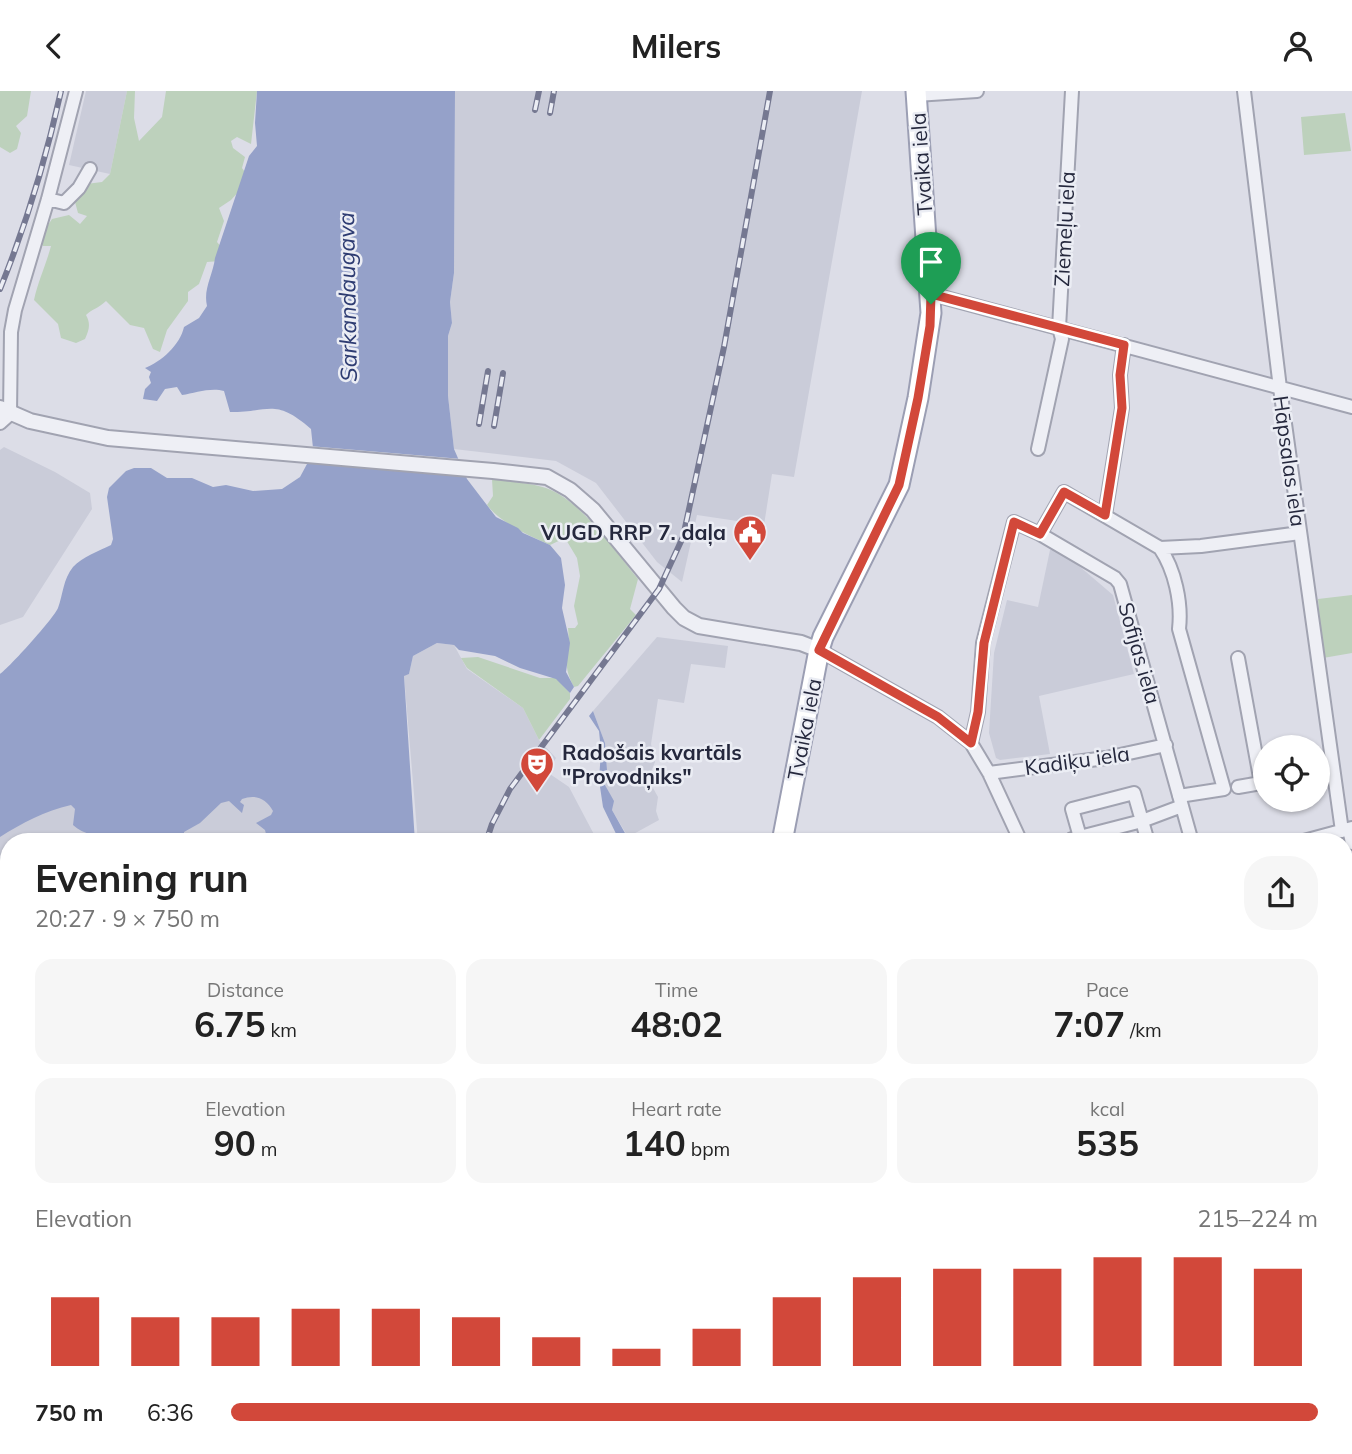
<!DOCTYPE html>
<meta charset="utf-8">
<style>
:root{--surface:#fff;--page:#f6f6f6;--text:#222;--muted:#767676;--accent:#d2483a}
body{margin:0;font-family:Mulish,sans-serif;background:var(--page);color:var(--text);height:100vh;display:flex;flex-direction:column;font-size:26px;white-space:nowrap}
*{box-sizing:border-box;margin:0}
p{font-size:23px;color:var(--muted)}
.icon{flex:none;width:38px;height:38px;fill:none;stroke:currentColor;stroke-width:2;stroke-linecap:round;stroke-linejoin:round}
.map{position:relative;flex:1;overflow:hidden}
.side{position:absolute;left:0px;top:742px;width:1353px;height:621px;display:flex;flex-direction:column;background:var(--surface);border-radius:28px 28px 0 0;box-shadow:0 2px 5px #0004}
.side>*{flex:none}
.controls{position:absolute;left:1253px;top:644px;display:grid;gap:14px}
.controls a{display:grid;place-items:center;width:77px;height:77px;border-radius:50%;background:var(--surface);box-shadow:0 2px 5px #0004;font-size:35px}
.pin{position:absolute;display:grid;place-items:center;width:60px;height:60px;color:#fff;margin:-72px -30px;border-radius:50% 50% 50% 0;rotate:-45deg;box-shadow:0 0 7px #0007}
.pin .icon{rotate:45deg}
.round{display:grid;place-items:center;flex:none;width:74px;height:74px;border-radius:28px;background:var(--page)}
.headline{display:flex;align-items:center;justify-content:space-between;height:119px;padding:0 35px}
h1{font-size:38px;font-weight:700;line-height:52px}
.figures{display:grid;grid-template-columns:repeat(3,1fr);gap:10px;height:119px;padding:7px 35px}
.figures div{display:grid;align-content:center;border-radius:18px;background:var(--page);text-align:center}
.figures b{font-size:35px;font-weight:700}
.figures small{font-size:19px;font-weight:400}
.figures p{font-size:19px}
.chart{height:196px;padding:14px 35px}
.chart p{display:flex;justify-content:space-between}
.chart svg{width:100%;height:126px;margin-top:7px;stroke:var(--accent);stroke-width:6}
ul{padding:0 35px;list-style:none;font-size:23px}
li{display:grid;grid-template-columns:112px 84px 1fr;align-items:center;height:52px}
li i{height:18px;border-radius:9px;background:var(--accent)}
header{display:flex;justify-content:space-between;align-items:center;height:91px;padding:0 35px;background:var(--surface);font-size:32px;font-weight:700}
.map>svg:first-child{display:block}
.built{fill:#caccd9}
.green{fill:#bdd1bc}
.water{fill:#95a1c9}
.pier{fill:#dcdde7}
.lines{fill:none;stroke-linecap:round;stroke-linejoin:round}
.minor-casing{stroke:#a1a3b1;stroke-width:16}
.tertiary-casing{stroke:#a1a3b1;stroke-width:18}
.primary-casing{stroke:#9b9eb3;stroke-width:23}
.minor{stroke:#eeeff5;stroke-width:12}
.tertiary{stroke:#eeeff5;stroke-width:14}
.primary{stroke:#fff;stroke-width:19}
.rail-casing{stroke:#757891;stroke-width:6}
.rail{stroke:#ebedf4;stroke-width:3.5;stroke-dasharray:10;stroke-linecap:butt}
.route-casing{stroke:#fff;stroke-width:14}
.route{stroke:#d2483a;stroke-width:9}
.labels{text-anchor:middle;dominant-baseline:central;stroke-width:5;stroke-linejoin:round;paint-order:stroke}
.street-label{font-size:21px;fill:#25283d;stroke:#ebedf4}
.poi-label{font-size:21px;font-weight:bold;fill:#25283d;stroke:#ebedf4;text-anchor:end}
.water-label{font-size:23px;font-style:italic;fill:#2e3c72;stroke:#ebedf4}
</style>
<header><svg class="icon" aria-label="back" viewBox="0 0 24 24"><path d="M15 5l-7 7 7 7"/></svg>Milers<svg class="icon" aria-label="person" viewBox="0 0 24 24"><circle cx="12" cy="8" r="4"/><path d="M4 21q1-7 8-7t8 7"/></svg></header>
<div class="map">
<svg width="1352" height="1363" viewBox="0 0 1352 1363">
<rect width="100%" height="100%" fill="#dcdde7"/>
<path class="built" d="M86,0H127L110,83L69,74Z
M455,0H862L794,386L772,383L764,434L697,424L682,491L657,471L596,392L556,370L454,358L448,305V245L452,232L450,211L454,182Z
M4,356L55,381L90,402L92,418L23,526L0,534V359Z
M1058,457L1113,504L1134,583L1039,605L1050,663L1000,669L996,667L989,642L994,562L1007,509L1038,516L1050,459Z
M657,546L728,555L725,577L691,573L684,612L658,608L651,653L655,671L648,688L658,706L656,720L659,729L628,746L612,719L613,710L601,687V683L607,679L605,652L593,620Z
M437,552L454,554L467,578L523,617L539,649L556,667L547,681L569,696L598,751H418L404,584L409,583L413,565Z
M266,697L289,751H158L201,712Z
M74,704L123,751H9V1354L136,1355L131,1363H0V733Z
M1344,997L1352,1001V1363H1100L1094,1355L1344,1354Z
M943,1354L950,1363H467V1354Z"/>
<path class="green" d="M0,0H31L27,25L16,35L21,42L17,58L10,62L0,56Z
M127,0H135L134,27L139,50L162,26L166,0H257L251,53L237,46L231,50L233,57L245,66L242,77L250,88L231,109L219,117L224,130L217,151L223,158L220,170L207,171L199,193L188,201V210L167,239L160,261L153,258L144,237L130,234L106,210C99,217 92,218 86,224C91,233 89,239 85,248L76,252L61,247L58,233L34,209C38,190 46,174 51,155H43L39,148L52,128L69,124L80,133L87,125L78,122L75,111L86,93L102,91L110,83Z
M1345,22L1351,60L1304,64L1301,26Z
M492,388C509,391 529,391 546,397C581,409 614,459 638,488L630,518L636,524L578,595L574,596C560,570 571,564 568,537H575L578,533L574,515L580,485L577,467L565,447L550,454C528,444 502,433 487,414L493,405Z
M1352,504V562L1323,567L1318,508Z
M478,566L540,587H556L570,602V608L539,649L523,617L467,577L461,567Z
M1094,1355H1215L1202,1363H1100Z
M1238,1355C1254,1354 1270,1354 1283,1363H1225Z"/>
<path class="water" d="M257,0H455L454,182L450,211L452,232L448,245V305L454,358L467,388L496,426L518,437L523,442L550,454L561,467L565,494L562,517L570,552L566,581L574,596L570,602L556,588L520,577L495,565L459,559L454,554L437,552L413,565L409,583L404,585L415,751H268L265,739L256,732L271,724L273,720C266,707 255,703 242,708L240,711L244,714L242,722L229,710L221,712L200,732L184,741V751H112C100,744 83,744 73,734L75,718L71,714C45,720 22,732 0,746V583C9,577 54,527 58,517C63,504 63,488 73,476C82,466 99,460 111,454L113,448L107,406L109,397L126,380L134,377H151L167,387H192L213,396L226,394L253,400L282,398L300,386L307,373L313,357L311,338C275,307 271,321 230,321L224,300C211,296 195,302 182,304L177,296L165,298L157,310L143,308L145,298L151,292L149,286L151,281L145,277C161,271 180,254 184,236L199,227L207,215C203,198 213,184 215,167L249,65L257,55L255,32Z
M593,620L605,652L607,679L601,683V687L614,710L612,719L630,751H620L603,716L599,689L601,660L599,640L589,625Z
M136,1354H466V1358L456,1363H131Z"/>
<path class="pier" d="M309,355L462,368L470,386L303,372Z"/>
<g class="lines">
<g class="minor-casing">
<path id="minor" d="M1244,0L1280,297L1342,740
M916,4L977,0
M48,108L64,112L79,97L90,78
M931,203L1352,316
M0,332L10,323L11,241L15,219L48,108L76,0
M1038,358L1062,248L1059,237L1072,0
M1105,424L1122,317L1120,284L1124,254
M1040,443L1064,401L1160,457C1175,479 1182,512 1179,538L1224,698L1179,705
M1160,457L1201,455L1300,442
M819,559L938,626L971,652L989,682L1021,751
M1238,567L1261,692L1265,691
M971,652L978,621L983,552L1014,431L1040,443L1115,487L1120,493L1192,751
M989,682L1106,667L1166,654
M1318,684L1333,683
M1238,696L1261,692
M1349,738L1352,752
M1080,746L1072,718L1134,702L1148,751
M1072,748L1142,730L1182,715
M1300,751L1352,737
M1344,888L1352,872
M1344,989L1352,993"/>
</g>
<g class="tertiary-casing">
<path id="tertiary" d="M0,317L30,330L108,347L493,380L547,386L570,399L593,419L674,517L684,527L699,535L801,552L819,559"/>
</g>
<g class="primary-casing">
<path id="primary" d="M782,751L819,559L823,546L899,394L918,307L931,222L916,0
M1063,1354L1069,1363"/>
</g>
<use href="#minor" class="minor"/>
<use href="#tertiary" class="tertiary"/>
<use href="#primary" class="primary"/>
<g class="rail-casing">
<path id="rail" d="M535,19L539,0
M550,22L554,0
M0,198C26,134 46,68 61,0
M479,333L488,280
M494,335L503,282
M486,751L492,733L510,698L659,498L683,446L724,256L770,0
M732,1354L740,1363"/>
</g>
<use href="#rail" class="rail"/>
</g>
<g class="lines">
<g class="route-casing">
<path id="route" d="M931,203L1124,254L1120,284L1122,317L1105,424L1064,401L1040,443L1014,431L984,552L978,621L971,652L938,626L819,559L899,394L918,307L930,235Z"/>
</g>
<use href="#route" class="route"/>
</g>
<defs>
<g id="civic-pin" transform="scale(1.75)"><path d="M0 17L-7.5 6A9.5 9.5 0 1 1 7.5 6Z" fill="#d2483a" stroke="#ebedf4"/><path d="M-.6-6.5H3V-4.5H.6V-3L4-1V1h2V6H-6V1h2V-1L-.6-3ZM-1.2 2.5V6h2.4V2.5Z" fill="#fff"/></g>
<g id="theatre-pin" transform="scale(1.75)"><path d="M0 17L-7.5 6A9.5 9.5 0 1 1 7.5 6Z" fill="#d2483a" stroke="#ebedf4"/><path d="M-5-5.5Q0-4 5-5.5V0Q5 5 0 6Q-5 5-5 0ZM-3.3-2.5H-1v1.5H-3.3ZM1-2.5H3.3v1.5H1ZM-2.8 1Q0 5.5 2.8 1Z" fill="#fff"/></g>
</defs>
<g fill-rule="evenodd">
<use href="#civic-pin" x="750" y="441"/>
<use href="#theatre-pin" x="537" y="673"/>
</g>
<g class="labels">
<g class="street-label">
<text transform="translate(921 73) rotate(-94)">Tvaika iela</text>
<text transform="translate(1064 138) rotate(-87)">Ziemeļu iela</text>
<text transform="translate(1290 370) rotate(82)">Hāpsalas iela</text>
<text transform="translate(1140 562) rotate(74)">Sofijas iela</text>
<text transform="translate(804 638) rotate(-79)">Tvaika iela</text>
<text transform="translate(1077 669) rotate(-8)">Kadiķu iela</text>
</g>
<g class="poi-label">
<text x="726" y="441">VUGD RRP 7. daļa</text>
<text x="562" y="661" text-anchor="start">Radošais kvartāls<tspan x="562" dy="24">"Provodņiks"</tspan></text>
</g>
<g class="water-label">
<text transform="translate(347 206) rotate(-91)">Sarkandaugava</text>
</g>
</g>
</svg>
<div class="controls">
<a><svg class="icon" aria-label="locate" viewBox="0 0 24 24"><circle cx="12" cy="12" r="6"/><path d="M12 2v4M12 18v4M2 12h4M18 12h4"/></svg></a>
</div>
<div class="pin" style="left:931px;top:213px;background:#1e9e55"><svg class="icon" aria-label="arrive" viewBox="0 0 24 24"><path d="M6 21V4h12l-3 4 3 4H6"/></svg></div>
<section class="side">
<div class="headline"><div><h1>Evening run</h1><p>20:27 · 9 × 750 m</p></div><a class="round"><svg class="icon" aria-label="share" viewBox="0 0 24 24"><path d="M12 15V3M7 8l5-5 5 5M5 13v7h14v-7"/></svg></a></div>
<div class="figures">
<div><p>Distance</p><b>6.75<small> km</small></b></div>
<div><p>Time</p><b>48:02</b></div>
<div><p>Pace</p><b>7:07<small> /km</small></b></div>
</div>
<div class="figures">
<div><p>Elevation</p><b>90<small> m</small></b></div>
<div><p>Heart rate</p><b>140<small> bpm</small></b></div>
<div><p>kcal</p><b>535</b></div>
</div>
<div class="chart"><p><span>Elevation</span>215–224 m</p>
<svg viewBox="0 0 160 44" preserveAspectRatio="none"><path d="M5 44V20M15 44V27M25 44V27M35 44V24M45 44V24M55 44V27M65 44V34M75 44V38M85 44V31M95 44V20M105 44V13M115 44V10M125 44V10M135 44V6M145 44V6M155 44V10"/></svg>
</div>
<ul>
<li><b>750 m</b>6:36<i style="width:100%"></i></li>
</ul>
</section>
</div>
